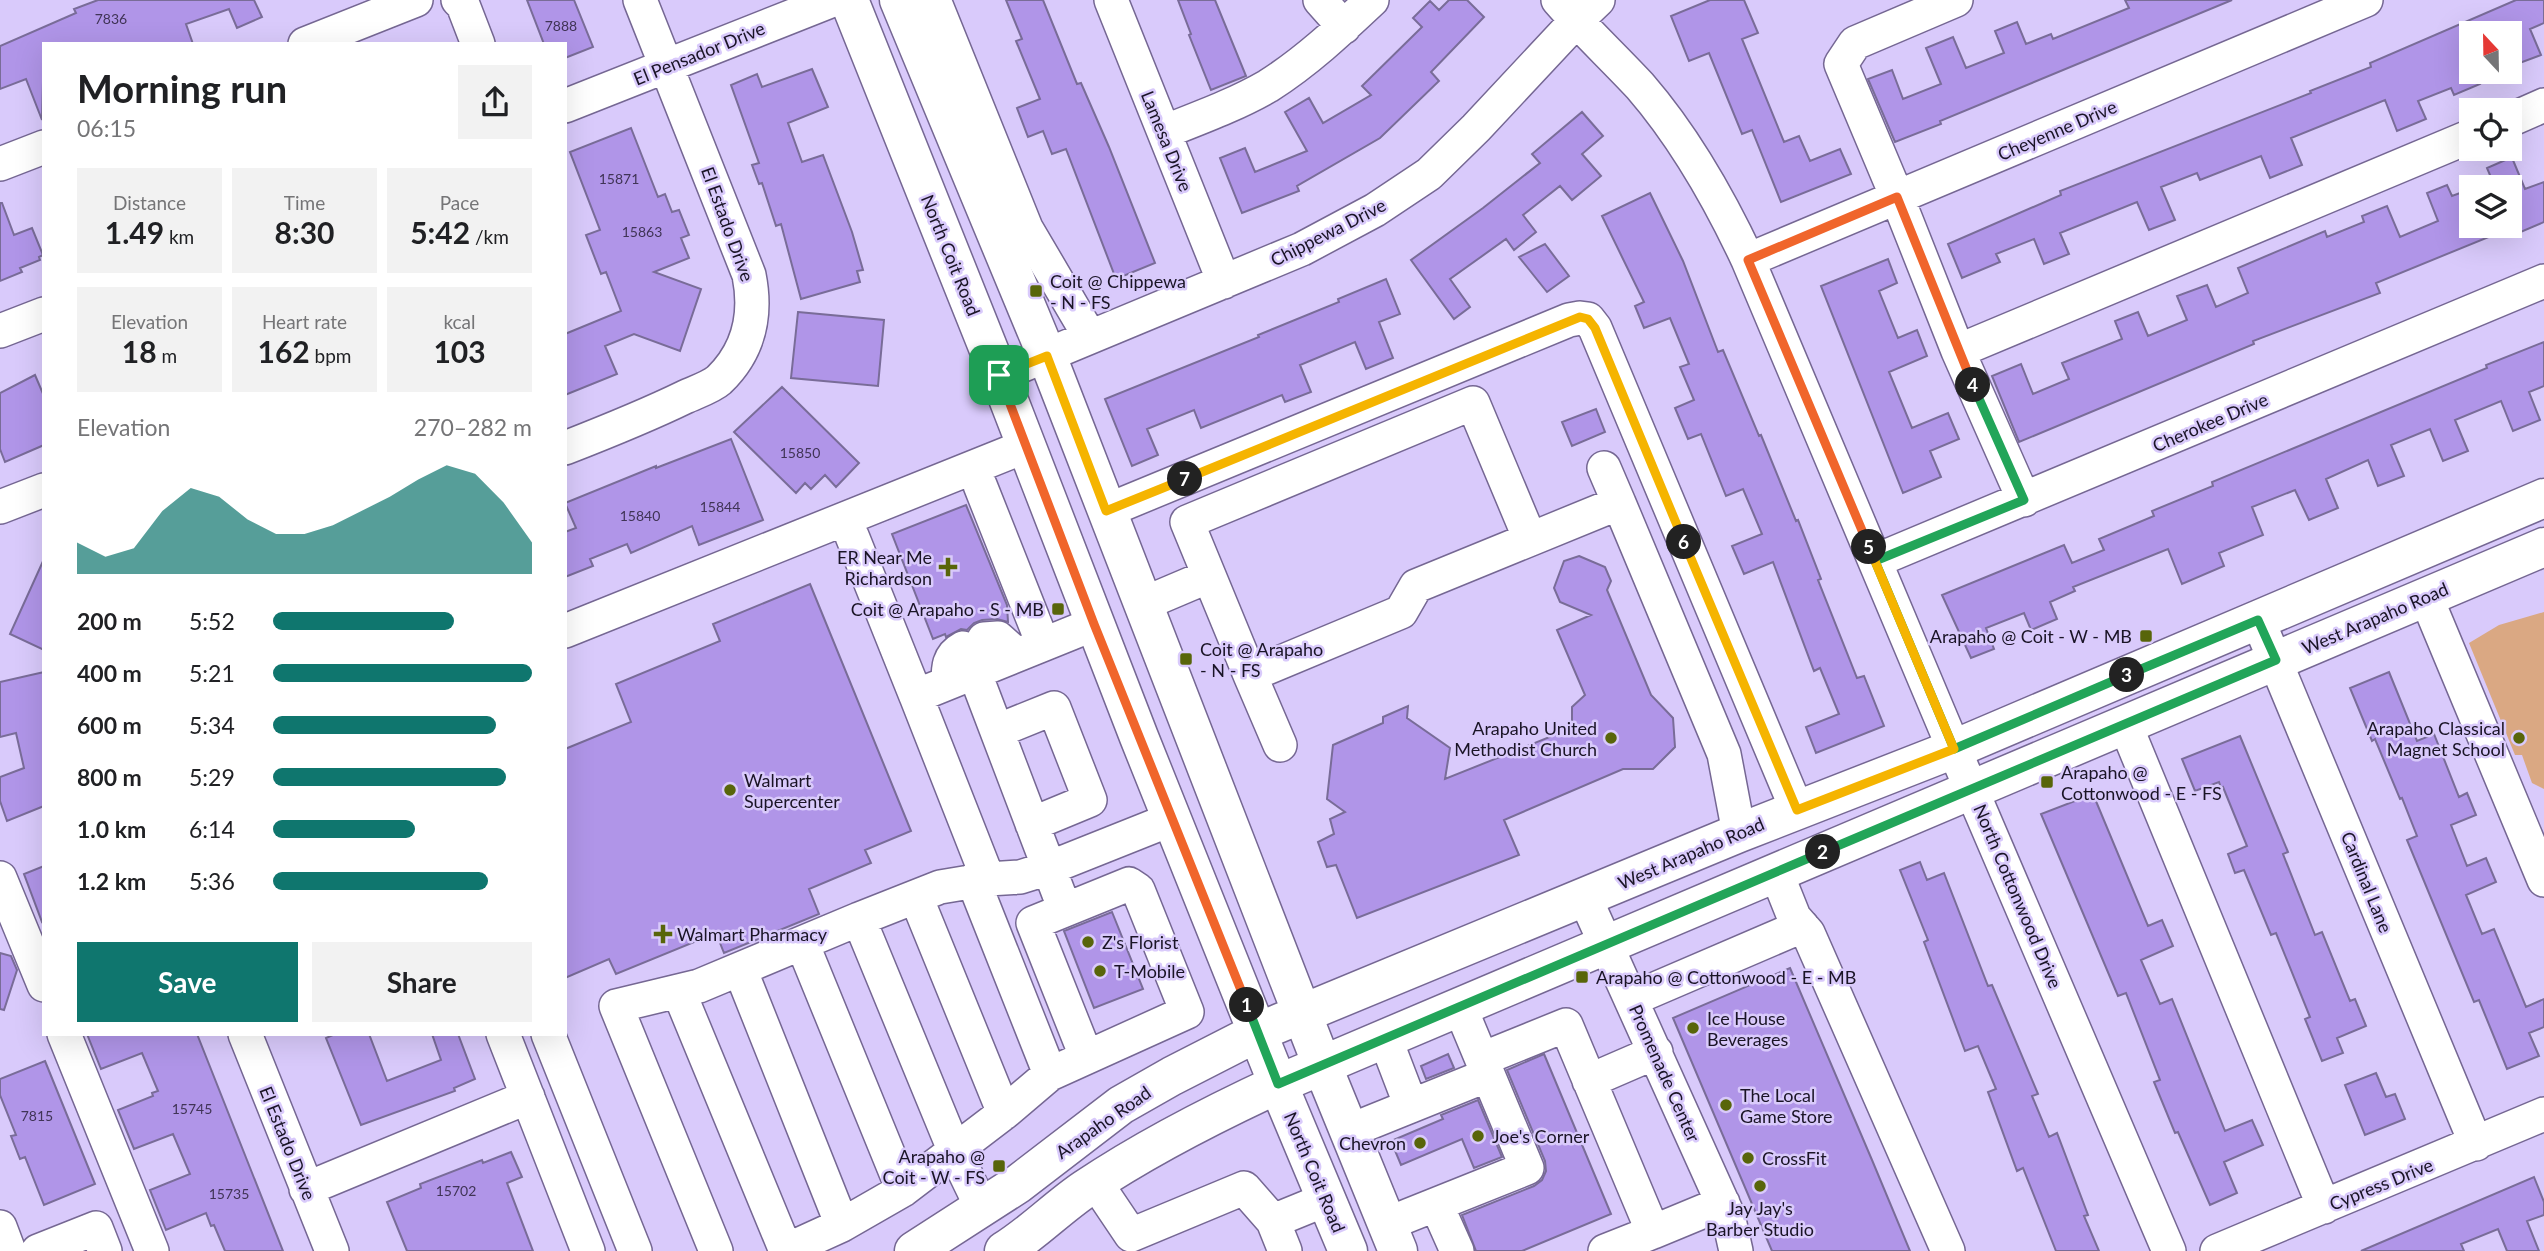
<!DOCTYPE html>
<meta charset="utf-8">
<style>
:root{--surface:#fff;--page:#f2f2f2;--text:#202124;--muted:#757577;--accent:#0f766e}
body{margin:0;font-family:Lato,sans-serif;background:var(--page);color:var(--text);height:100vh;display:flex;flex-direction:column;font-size:26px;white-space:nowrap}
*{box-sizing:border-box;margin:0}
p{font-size:23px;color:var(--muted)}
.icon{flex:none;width:38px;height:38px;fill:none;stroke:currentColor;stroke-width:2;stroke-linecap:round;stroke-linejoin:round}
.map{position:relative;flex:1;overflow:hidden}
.drawer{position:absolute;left:42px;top:42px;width:525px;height:994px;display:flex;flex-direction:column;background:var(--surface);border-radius:0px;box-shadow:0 7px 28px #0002}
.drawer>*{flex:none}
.needle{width:46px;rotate:338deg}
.fabs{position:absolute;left:2459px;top:21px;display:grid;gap:14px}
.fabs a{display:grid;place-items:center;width:63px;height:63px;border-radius:0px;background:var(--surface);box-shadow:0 7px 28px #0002;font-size:35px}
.pin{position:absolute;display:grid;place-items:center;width:60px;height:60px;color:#fff;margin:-30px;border-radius:14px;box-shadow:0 4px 10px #0006}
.km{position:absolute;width:35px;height:35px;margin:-18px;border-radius:50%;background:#222;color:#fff;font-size:19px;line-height:35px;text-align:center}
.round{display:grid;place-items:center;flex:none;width:74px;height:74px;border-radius:0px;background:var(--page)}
.summary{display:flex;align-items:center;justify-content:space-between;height:119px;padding:0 35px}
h1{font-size:38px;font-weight:700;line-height:52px}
.stats{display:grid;grid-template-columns:repeat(3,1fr);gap:10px;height:119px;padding:7px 35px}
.stats div{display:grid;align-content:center;border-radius:0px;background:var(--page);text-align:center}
.stats b{font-size:30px;font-weight:700}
.stats small{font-size:19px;font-weight:400}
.stats p{font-size:19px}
.chart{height:196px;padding:14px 35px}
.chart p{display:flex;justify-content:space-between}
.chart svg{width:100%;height:126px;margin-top:7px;fill:var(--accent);opacity:.7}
.button{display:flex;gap:14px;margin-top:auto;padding:14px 35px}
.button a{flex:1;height:80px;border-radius:0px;background:var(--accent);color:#fff;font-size:28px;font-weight:700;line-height:80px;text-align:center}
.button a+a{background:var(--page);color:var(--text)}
ul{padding:0 35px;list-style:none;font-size:23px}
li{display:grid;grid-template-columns:112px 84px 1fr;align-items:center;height:52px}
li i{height:18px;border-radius:9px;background:var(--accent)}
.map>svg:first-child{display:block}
.green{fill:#daa883}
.building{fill:#b095e8;stroke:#796c98;stroke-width:2}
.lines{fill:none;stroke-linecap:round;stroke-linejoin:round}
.minor-casing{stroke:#756793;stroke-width:36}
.major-casing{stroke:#756793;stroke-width:41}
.minor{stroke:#fff;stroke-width:33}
.major{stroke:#fff;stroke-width:38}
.split-1-casing{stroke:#fff;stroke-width:14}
.split-2-casing{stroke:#fff;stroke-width:14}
.split-3-casing{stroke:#fff;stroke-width:14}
.split-4-casing{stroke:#fff;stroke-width:14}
.split-5-casing{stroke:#fff;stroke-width:14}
.split-6-casing{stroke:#fff;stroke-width:14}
.split-7-casing{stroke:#fff;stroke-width:14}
.split-8-casing{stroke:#fff;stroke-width:14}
.split-1{stroke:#f0652b;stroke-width:9}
.split-2{stroke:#22a559;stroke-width:9}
.split-3{stroke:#22a559;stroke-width:9}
.split-4{stroke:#22a559;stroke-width:9}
.split-5{stroke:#f0652b;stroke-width:9}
.split-6{stroke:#f5b400;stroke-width:9}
.split-7{stroke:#f5b400;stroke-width:9}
.split-8{stroke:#f5b400;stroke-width:9}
.poi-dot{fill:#58650a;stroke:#d9cafb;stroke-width:2.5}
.labels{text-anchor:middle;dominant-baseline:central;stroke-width:5;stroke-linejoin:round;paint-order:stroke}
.number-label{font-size:14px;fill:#403456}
.street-label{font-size:18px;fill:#1a1426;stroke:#d9cafb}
.poi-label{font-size:18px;fill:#1a1426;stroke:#d9cafb;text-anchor:start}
</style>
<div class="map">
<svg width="2544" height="1251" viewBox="0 0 2544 1251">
<rect width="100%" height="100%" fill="#d9cafb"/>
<path class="green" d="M2544,612V789L2532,783L2522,755H2515L2469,643L2499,625Z"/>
<path class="building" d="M98,0H254L262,17L237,28L229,9L186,24L193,44H44L42,120L26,79L0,89V46L76,13L74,9Z
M527,0H574L593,47L565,58V44H544Z
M1006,0H1043L1077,84L1081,83L1109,147L1155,263L1116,279L1066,149L1052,154L1043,131L1028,137L1017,108L1040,99L1016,41L1022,39Z
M1178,0H1215L1246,76L1211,90L1189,35L1191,34Z
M1449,0H1467L1484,17L1431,72L1439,81L1380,138L1297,186L1299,191L1242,213L1220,158L1245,148L1255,172L1307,151L1285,112L1309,98L1323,123L1371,95L1362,86L1422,27L1413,18L1430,1L1439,10Z
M1710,0H1744L1758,33L1742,39L1784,142L1799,136L1810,161L1840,149L1851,174L1781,202L1752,130L1742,134L1709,53L1689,61L1671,16Z
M2125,0H2232L1940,121L1941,124L1895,142L1868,79L1892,70L1903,99L1941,84L1926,48L1953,37L1966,68L2004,53L1995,31L2017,22L2026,44L2051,34L2053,39L2129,8Z
M2516,0H2544V23L2530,29L2541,55L2517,64L2510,46V33H2471V72H2475L2480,84L2454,95L2451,88L2418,101L2426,119L2397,131L2385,100L2291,138L2302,165L2270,178L2261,156L2200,180L2197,173L2161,187L2175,220L2149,230L2137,202L2060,233L2069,254L2044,264L2034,239L1996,254L2000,262L1962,278L1948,244L2061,195L2060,191L2311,93L2310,91L2371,67L2370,63Z
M812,69L828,107L788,123L802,162L823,155L852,232L863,270L857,271L860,282L801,299L781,224L776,226L762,183L759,184L752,165L759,163L731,85L757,74L762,87Z
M1582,112L1603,136L1582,154L1601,176L1572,200L1560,186L1523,215L1536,232L1514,250L1506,239L1450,279L1470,307L1454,319L1411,260L1483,208L1540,163L1532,154Z
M631,128L658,197L665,194L672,212L679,210L689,235L681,238L689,258L654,272L701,289L680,351L634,334L605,346L617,374L565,395V334L621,311L606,272L601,274L586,235L600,230L570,152Z
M2510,153L2525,189L2544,182V222L2516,234L2513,227L2376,283L2380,293L2253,341L2254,344L2019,442L1992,376L2021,364L2033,394L2069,379L2062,363L2122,339L2115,321L2138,312L2148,336L2187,320L2177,296L2207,285L2216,307L2248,293L2238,268L2325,231L2327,237L2364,222L2362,216L2387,206L2400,237L2438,221L2427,193L2447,185L2452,196L2471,189V226H2512L2510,220V187H2495L2487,168L2510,158Z
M1650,193L1683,261L1718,352L1723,350L1759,436L1761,435L1796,521L1798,520L1821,579L1818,580L1857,678L1864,676L1884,726L1816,753L1806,727L1839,714L1820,668L1814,671L1773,562L1744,574L1732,546L1762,534L1743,489L1726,496L1701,434L1688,439L1675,408L1694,400L1680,367L1689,364L1670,318L1644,328L1635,306L1644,302L1602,216Z
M0,203H2L14,235L32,228L43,255L39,257L40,260L20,268L22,272L0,281Z
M1545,244L1569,276L1547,292L1519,257Z
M1888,259L1897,283L1879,291L1898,338L1917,330L1927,356L1889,372L1912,428L1948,413L1959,439L1930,451L1941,477L1903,493L1821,286Z
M1386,279L1400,314L1379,322L1393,358L1366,369L1355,342L1300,365L1311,392L1285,402L1282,395L1201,428L1194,410L1147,429L1158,455L1132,466L1105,399L1259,337L1258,335L1339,302L1338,299Z
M798,312L884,320L878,386L791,378Z
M2544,342V386L2529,392L2540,420L2513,431L2501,401L2455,420L2468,451L2443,461L2430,429L2391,445L2404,476L2378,486L2368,460L2326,479L2338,508L2309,520L2295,490L2252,507L2263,535L2219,553L2224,566L2182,584L2168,549L2073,587L2075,591L2050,602L2057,619L2031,630L2024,613L1986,628L1994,649L1971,658L1942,595L2064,545L2072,563L2104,550L2099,539L2154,516L2152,511L2213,486L2212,482L2487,368L2486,365Z
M35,375L44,396V445L5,462L0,449V393Z
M782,387L859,463L836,487L825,475L811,489L805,483L796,493L734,432Z
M1596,409L1605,432L1572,446L1562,422Z
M731,439L763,520L699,545L692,526L631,553L627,544L590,559L593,566L565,577V532L576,528L565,503L656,466V468Z
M966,505L1007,605L1008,622L997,619L982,620L974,623L967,630L961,629L946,637L945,634L933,639L892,534Z
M1579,556L1605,567L1611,581L1607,590L1651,695L1673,718L1675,747L1653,769H1623L1504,820L1519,855L1357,918L1336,865L1327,867L1318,842L1334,834L1330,819L1345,812L1327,799L1333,745L1383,723V717L1408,706L1407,718L1450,748L1445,779L1572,728V707L1585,695L1557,630L1591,615L1560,602L1554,588L1564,561Z
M44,559V650L10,634Z
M810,584L911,831L865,850L871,863L809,889L819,914L724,953L716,933L616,974L609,959L565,978V749L631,722L616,684L720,641L713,624Z
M44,672V806L7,821L0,801V777L24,768L16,733L0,737V682Z
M2389,672L2417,741L2434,734L2459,797L2467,793L2476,815L2451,825L2467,866L2486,858L2496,882L2466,895L2482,934L2494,929L2526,1007L2544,999V1027L2529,1033L2539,1056L2507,1069L2479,1000L2474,1002L2407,840L2417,836L2402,798L2400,799L2375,739L2372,741L2350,688Z
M2240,736L2288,852L2283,854L2315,935L2322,932L2350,1001L2355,999L2366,1026L2337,1038L2343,1053L2322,1061L2305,1019L2310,1017L2276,933L2271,935L2244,870L2235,873L2228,854L2247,846L2223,787L2221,788L2219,782L2195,791L2182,759Z
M2093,794L2148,926L2162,920L2173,946L2141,960L2160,1004L2172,999L2225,1131L2252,1120L2263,1145L2224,1162L2237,1193L2210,1205L2178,1132L2175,1133L2154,1082L2160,1080L2126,993L2118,996L2041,814Z
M1920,862L1927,880L1944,873L1988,986L1992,985L2038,1094L2032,1096L2049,1137L2057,1133L2088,1215L2084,1216L2099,1251H2056L2023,1168L2017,1171L1988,1092L1996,1089L1978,1046L1965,1051L1924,942L1928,940L1900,870Z
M44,866V921L42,922L24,874Z
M1112,912L1143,989L1094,1008L1064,931Z
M0,953L11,956L17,970L4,1010L0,1009Z
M1790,968L1872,1160L1910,1251H1772L1673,1018Z
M87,1034H197L283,1251H225L214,1225L211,1226L206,1213L166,1230L150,1190L190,1174L173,1134L134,1149L118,1110L153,1096L152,1093L158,1091L142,1053L101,1069Z
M335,1034H369L387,1081L441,1060L432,1034H458L475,1079L454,1088L455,1091L361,1125L326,1038Z
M1448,1054L1454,1068L1426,1079L1421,1066Z
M1544,1054L1611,1214L1522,1251H1476L1462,1215L1534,1186L1542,1180L1546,1171L1545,1161L1507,1070Z
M45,1061L95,1184L44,1205L25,1157L20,1159L11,1136L16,1135L0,1095V1079Z
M2376,1073L2386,1097L2395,1094L2405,1119L2365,1135L2345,1085Z
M1478,1100L1502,1157L1474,1168L1462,1139L1401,1165L1391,1141L1443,1119L1441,1115Z
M511,1152L522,1177L507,1183L533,1251H407L387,1202L421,1188L420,1184L482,1160L483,1163Z
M2534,1177L2544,1202V1215L2527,1221L2539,1251H2507L2498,1229L2461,1244L2464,1251H2361Z"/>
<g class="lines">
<g class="minor-casing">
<path id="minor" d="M458,0L463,5L478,44
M934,0L1026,228L1090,337
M1111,0L1224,282
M1320,0L1344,27
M1558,0C1584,30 1613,57 1640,86C1685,138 1719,198 1748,260L1954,749L2169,1251
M1956,0L1855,43L1841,64L1897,197L1958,351
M305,44L416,0
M565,106L833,0
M2510,120L2544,105
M1164,132C1199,118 1235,105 1268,86C1306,62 1339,31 1372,0
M0,164L44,147
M1748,260L2366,0
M0,331L44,314
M999,375L1302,249L1375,210L1429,174L1476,128L1576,21L1598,0
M565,448C606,432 646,416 685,397C696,392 711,387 719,380C749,351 757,315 749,275L640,0
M1604,468L1619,503
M980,485L1043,644
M2024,500L1958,351L2471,136
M0,507L44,490
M1106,511L1569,320L1580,318L1588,319L1595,328L1797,810
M852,536L916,696
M1530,539L1473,403L1187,522L1250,675L1401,612L1416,586L1619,503L1724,754L1739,833
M1875,561L2544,281
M2426,597L2544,880
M1143,604L1209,576
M2258,620L2476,1144
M565,631L1026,446
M984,639L998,638L1016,654
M1250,675L1280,745
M948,683C948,668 948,656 963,648
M2125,724L2324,1207
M997,731L1054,708L1090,800L1032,824
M1776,872L1794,917L1808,933L1948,1251
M0,878L44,985
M988,879L1020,877L1049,868L1172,819
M973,880L1050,1074
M916,897L1004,1113
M1585,898L1728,1215L1736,1251
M1065,910L1033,923L1086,1056
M802,943L903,1190
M740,969L842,1225
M679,992L786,1251
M1632,999L1802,926
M64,1034L152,1251
M245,1034L332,1251
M503,1034L588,1251
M548,1034L635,1251
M1385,1038L1411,1106L1488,1075
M1482,1059L1566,1025L1653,1232L1605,1251
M1589,1081L1656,1052
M1349,1131L1411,1106
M1096,1183L1131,1235L1244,1188L1273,1221L1327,1199
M306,1189L528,1097
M981,1206L955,1152L859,919L940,887L988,879L916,696L1094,624
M1437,1206L1457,1251
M1273,1221L1285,1251
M1387,1224L1527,1168L1460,1007
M0,1227L9,1251
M1653,1232L1723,1203
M38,1251L96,1228L105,1251
M716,1251L616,1006L699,986L859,919
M785,1251L842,1225L903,1190L1004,1113L1050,1074L1187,1012L1138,890L1129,884L1065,910L974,671
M2217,1251L2544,1114"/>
</g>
<g class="major-casing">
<path id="major" d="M849,0L999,375L1139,737L1278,1084L1348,1251
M899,0L1047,356L1322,1065L1398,1251
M914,1251L1018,1184L1121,1105L1172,1076L1258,1032L1739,833L1954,749L2544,498
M1004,1251C1033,1233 1057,1208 1085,1189C1146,1148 1211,1115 1278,1084L2544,547"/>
</g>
<use href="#minor" class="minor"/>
<use href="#major" class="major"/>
</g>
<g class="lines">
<g class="split-1-casing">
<path id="split-1" d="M999,375L1094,624L1247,1005"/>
</g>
<g class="split-2-casing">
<path id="split-2" d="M1247,1005L1278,1084L1823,852"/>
</g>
<g class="split-3-casing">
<path id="split-3" d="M1823,852L2276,660L2258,620L2127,675"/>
</g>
<g class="split-4-casing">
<path id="split-4" d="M1973,385L2024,500L1875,561L1954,749L2127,675"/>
</g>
<g class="split-5-casing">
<path id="split-5" d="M1869,547L1748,260L1897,197L1973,385"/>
</g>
<g class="split-6-casing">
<path id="split-6" d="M1684,542L1797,810L1954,749L1869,547"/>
</g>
<g class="split-7-casing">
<path id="split-7" d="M1185,479L1580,317L1588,319L1595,328L1684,542"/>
</g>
<g class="split-8-casing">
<path id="split-8" d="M999,375L1047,356L1106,511L1185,479"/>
</g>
<use href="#split-1" class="split-1"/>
<use href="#split-2" class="split-2"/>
<use href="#split-3" class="split-3"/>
<use href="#split-4" class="split-4"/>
<use href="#split-5" class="split-5"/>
<use href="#split-6" class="split-6"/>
<use href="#split-7" class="split-7"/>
<use href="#split-8" class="split-8"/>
</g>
<g class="poi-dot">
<rect x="1029" y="284" width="14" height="14" rx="3.5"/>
<path d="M944.5 556.5h7v7h7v7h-7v7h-7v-7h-7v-7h7z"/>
<rect x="1051" y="602" width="14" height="14" rx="3.5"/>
<rect x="2139" y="629" width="14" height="14" rx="3.5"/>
<rect x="1179" y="652" width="14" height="14" rx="3.5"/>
<circle cx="1611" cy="738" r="7"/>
<circle cx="2519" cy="738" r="7"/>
<rect x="2040" y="775" width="14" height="14" rx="3.5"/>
<circle cx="730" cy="790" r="7"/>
<path d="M659.5 923.5h7v7h7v7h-7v7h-7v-7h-7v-7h7z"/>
<circle cx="1088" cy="942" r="7"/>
<circle cx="1100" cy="971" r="7"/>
<rect x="1575" y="970" width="14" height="14" rx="3.5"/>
<circle cx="1693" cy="1028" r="7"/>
<circle cx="1726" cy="1105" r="7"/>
<circle cx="1478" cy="1136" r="7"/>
<circle cx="1420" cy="1143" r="7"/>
<circle cx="1748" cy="1158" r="7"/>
<rect x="992" y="1159" width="14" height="14" rx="3.5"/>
<circle cx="1760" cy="1186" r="7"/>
</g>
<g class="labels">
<g class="number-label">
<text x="111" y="18">7836</text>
<text x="561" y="25">7888</text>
<text x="619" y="178">15871</text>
<text x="642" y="231">15863</text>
<text x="800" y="452">15850</text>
<text x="720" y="506">15844</text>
<text x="640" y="515">15840</text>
<text x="192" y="1108">15745</text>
<text x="37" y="1115">7815</text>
<text x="456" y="1190">15702</text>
<text x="229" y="1193">15735</text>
</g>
<g class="street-label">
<text transform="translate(699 53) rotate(-22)">El Pensador Drive</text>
<text transform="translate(2057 130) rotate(-23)">Cheyenne Drive</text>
<text transform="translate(1167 141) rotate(68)">Lamesa Drive</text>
<text transform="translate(728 224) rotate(70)">El Estado Drive</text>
<text transform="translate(1328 232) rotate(-27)">Chippewa Drive</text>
<text transform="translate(951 255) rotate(68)">North Coit Road</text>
<text transform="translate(2210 422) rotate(-23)">Cherokee Drive</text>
<text transform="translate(2375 618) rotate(-23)">West Arapaho Road</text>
<text transform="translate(1691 853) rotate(-23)">West Arapaho Road</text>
<text transform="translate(2367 882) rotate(68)">Cardinal Lane</text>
<text transform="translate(2018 896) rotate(67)">North Cottonwood Drive</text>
<text transform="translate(1665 1073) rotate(66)">Promenade Center</text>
<text transform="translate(1103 1122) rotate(-35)">Arapaho Road</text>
<text transform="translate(288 1143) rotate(68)">El Estado Drive</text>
<text transform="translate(1315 1172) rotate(67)">North Coit Road</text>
<text transform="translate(2381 1184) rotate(-22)">Cypress Drive</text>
</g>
<g class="poi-label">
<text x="1050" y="281">Coit @ Chippewa<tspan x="1050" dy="21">- N - FS</tspan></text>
<text x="932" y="557" text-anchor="end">ER Near Me<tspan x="932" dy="21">Richardson</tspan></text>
<text x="1044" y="609" text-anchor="end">Coit @ Arapaho - S - MB</text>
<text x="2132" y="636" text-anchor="end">Arapaho @ Coit - W - MB</text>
<text x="1200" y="649">Coit @ Arapaho<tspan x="1200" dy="21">- N - FS</tspan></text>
<text x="1597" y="728" text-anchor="end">Arapaho United<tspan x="1597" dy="21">Methodist Church</tspan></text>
<text x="2505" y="728" text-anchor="end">Arapaho Classical<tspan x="2505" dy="21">Magnet School</tspan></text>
<text x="2061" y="772">Arapaho @<tspan x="2061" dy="21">Cottonwood - E - FS</tspan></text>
<text x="744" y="780">Walmart<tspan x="744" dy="21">Supercenter</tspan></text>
<text x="677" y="934">Walmart Pharmacy</text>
<text x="1102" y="942">Z's Florist</text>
<text x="1114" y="971">T-Mobile</text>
<text x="1596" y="977">Arapaho @ Cottonwood - E - MB</text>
<text x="1707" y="1018">Ice House<tspan x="1707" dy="21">Beverages</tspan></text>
<text x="1740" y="1095">The Local<tspan x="1740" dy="21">Game Store</tspan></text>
<text x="1492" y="1136">Joe's Corner</text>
<text x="1406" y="1143" text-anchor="end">Chevron</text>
<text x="985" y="1156" text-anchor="end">Arapaho @<tspan x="985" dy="21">Coit - W - FS</tspan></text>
<text x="1762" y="1158">CrossFit</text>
<text x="1760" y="1208" text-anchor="middle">Jay Jay's<tspan x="1760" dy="21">Barber Studio</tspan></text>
</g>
</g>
</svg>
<div class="fabs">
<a><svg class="needle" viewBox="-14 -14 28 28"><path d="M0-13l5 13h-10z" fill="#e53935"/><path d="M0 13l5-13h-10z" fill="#757577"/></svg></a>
<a><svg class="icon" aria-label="locate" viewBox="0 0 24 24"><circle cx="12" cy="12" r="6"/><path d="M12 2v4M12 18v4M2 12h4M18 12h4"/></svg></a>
<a><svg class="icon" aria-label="layers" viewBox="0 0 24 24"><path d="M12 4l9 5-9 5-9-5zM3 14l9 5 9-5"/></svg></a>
</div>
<div class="pin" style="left:999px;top:375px;background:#1e9e55"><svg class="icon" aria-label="arrive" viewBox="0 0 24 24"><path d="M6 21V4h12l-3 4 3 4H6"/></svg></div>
<b class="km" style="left:1247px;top:1005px">1</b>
<b class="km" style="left:1823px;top:852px">2</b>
<b class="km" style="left:2127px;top:675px">3</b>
<b class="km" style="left:1973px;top:385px">4</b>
<b class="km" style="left:1869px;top:547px">5</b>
<b class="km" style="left:1684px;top:542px">6</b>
<b class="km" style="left:1185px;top:479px">7</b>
<section class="drawer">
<div class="summary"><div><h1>Morning run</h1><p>06:15</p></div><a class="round"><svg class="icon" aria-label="share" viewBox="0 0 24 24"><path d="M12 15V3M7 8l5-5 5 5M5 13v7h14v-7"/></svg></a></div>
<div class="stats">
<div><p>Distance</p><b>1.49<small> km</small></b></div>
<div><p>Time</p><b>8:30</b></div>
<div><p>Pace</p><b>5:42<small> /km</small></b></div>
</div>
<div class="stats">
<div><p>Elevation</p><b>18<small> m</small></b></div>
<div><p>Heart rate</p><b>162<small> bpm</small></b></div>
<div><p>kcal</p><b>103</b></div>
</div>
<div class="chart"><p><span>Elevation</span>270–282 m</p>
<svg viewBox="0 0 160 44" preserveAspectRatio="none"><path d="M0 44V33L10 38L20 35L30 22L40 14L50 17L60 25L70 30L80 30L90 27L100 22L110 17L120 11L130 6L140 9L150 19L160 33V44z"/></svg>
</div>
<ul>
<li><b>200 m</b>5:52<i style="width:70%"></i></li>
<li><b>400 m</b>5:21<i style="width:100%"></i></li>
<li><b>600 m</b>5:34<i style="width:86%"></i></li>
<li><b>800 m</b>5:29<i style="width:90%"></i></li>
<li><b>1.0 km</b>6:14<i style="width:55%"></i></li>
<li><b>1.2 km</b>5:36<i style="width:83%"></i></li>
</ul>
<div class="button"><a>Save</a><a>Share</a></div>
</section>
</div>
